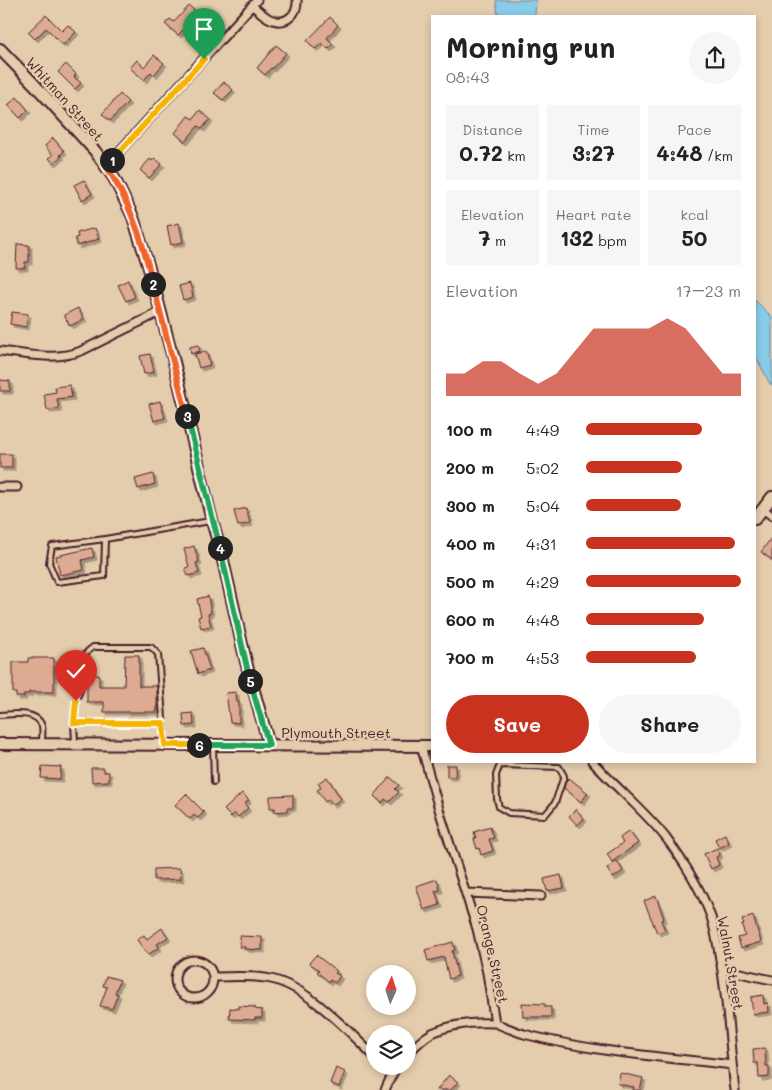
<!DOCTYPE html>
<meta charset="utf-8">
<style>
:root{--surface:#fff;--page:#f6f6f6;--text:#222;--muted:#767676;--accent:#c8321e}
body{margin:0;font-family:Mali,sans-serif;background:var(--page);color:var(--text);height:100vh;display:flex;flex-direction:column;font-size:19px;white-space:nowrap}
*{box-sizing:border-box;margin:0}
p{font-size:16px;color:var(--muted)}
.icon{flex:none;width:28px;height:28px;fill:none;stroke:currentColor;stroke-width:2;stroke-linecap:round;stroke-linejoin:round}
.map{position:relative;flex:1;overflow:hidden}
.side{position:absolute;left:431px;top:15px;width:325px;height:748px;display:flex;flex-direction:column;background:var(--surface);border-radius:0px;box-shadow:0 2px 8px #0003}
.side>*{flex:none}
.needle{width:32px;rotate:3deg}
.tools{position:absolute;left:366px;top:965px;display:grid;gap:10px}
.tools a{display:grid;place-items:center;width:50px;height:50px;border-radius:50%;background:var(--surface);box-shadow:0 2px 8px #0003;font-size:25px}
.pin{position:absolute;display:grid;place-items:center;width:42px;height:42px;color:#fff;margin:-51px -21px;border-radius:50% 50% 50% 0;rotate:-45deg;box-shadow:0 0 5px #0007}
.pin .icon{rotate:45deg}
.km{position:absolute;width:25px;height:25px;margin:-12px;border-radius:50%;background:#222;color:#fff;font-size:14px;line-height:25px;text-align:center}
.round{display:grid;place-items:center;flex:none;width:52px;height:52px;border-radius:26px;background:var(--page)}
.summary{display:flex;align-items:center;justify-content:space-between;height:85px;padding:0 15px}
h1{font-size:28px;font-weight:700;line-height:38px}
.figures{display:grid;grid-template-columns:repeat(3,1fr);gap:8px;height:85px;padding:5px 15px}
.figures div{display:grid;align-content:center;border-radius:0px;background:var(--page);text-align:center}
.figures b{font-size:21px;font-weight:700}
.figures small{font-size:14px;font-weight:400}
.figures p{font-size:14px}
.chart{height:140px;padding:10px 15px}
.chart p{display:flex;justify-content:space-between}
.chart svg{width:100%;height:90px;margin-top:5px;fill:var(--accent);opacity:.7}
.primary-button{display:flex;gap:10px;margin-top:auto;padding:10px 15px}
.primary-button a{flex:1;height:58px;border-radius:30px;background:var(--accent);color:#fff;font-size:20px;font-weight:700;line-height:58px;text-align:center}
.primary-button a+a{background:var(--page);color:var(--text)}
ul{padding:0 15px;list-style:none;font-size:16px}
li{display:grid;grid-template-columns:80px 60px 1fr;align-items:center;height:38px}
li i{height:12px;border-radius:6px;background:var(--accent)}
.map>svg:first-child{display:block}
.water{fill:#88cce9;stroke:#6f879d}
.building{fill:#dcab92;stroke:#4a1f2b;filter:url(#shadow)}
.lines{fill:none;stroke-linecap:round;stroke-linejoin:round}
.lane-casing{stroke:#4a1f2b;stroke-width:8}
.street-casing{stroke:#4a1f2b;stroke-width:11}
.secondary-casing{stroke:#4a1f2b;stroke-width:14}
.lane{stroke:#e4cdad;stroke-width:4}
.street{stroke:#e4cdad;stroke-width:7}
.secondary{stroke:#e4cdad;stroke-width:10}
.split-1-casing{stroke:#fff;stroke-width:10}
.split-2-casing{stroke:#fff;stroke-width:10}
.split-3-casing{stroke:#fff;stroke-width:10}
.split-4-casing{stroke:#fff;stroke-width:10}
.split-5-casing{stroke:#fff;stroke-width:10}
.split-6-casing{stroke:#fff;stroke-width:10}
.split-7-casing{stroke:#fff;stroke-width:10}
.split-8-casing{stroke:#fff;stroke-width:10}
.split-1{stroke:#f5b400;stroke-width:6}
.split-2{stroke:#f0652b;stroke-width:6}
.split-3{stroke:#f0652b;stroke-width:6}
.split-4{stroke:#22a559;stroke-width:6}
.split-5{stroke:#22a559;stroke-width:6}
.split-6{stroke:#22a559;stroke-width:6}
.split-7{stroke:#f5b400;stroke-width:6}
.split-8{stroke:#f5b400;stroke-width:6}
.labels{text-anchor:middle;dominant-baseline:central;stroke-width:5;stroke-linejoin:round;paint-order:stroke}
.street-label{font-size:14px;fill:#4a1f2b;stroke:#e4cdad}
</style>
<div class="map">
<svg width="772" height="1090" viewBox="0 0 772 1090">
<defs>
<filter id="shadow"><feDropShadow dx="3" dy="3" stdDeviation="0" flood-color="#0004"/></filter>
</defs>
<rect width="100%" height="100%" fill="#e4cdad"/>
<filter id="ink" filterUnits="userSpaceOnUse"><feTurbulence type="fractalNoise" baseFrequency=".02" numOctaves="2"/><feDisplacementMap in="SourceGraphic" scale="10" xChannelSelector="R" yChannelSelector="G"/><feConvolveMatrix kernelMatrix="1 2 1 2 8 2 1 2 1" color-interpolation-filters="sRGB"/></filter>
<g filter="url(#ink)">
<path class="water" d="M496,0H536L535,16H498Z
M755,300L772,317V385L770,384L755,355Z"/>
<path class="building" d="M189,6L199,14L178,35L165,24L170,19L174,22Z
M46,15L62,31L68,25L76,32L63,45L46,28L35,39L28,32Z
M330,17L338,25L327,38L333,44L328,49L322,43L315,49L307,41Z
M276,45L286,53L272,69L271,68L265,75L257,68Z
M154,55L164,63L154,75L151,72L144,80L130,68L137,60L144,67Z
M66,64L76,74L74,77L81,83L75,89L58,72Z
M224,82L233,90L223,100L214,93Z
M120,94L128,102L110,121L102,114Z
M17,97L28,110L20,118L8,105Z
M200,110L210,119L202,129L198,126L185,142L175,133L188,116L193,119Z
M53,138L64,151L60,155L62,156L53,163L49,158L53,155L45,146Z
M154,158L162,164L149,178L140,170L150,159L152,161Z
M84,180L92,194L82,200L74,185Z
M179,223L183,242L171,245L167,226Z
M95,228L99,239L77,246L75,238L78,237L77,233Z
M17,244L29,245V262H25V268H16Z
M128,280L135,297L126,301L118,285Z
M190,283L193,297L183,300L179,286Z
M78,308L84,319L70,326L64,315Z
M12,312L28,314L26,327L10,324Z
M198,345L200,351L191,354L190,347Z
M206,351L210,365L199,368L195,354Z
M150,354L154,372L144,374L140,356Z
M0,380L10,381V391H0Z
M70,385L72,397L57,399L59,409L47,410L44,394L56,392L55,387Z
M160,401L165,418L154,421L149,404Z
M0,454H12V468H0Z
M153,474L155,484L138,489L135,479Z
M246,508L250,523L238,526L234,511Z
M772,537V560L761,552Z
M194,546L199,562L196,563L199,573L188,576L185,568L189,567L184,549Z
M92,548L94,557L82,560L84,570L60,575L56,556Z
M208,596L211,613L208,614L211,626L201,628L198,617L201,616L197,599Z
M203,648L210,670L198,674L191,651Z
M125,655H139V686H157V712H104V702H87V676H90V675H99V686H124Z
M28,658H54V692H29V694H24V697H16V693H13V662H28Z
M236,692L237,702H239V723L230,722L226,693Z
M193,713L194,725L184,726L183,714Z
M447,765H456L455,777H447Z
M42,766L61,767L60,779L41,778Z
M91,768H104V772H109V781L92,782Z
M327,777L341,799L332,805L329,799L325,802L317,790L321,788L318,783Z
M390,777L399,785L395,789L399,792L389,802L385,799L382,803L374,796Z
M569,778L588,793L581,802L564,788L566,781Z
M242,793L249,800L244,804L248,808L238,817L234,813L231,817L224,810Z
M186,794L204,812L198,818L194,815L190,819L175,805Z
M293,795V808H287V811L275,812V808H270V796Z
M576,809L584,819L577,825L569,816Z
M490,827L494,838L489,839L493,851L481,855L479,848L477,849L474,839L476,838L474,832Z
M629,831L638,843L612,862L607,854L623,843L620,838Z
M725,834L729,843L719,848L715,839Z
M717,848L720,855L716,857L719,865L711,869L704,854Z
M617,861L623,871L613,878L607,869Z
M180,868L181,879L154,880V869Z
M561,875L564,888L547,891L544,879Z
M437,879L440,890L435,891L440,905L424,910L416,886Z
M656,896L664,919L661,920L665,930L657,933L644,901Z
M753,916L761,942L741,948L738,938L745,936L742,925H744L742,920Z
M162,928L168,937L157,944L159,947L148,955L137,940L144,935L147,939Z
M240,936L262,937V950L245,949V947H240Z
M453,942L455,950L452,951L458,976L449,979L444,957L428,961L425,950Z
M316,955L337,971L335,973L340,976L335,983L330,980L329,982L317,972L319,970L309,963Z
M106,976L120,980L115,993L118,994L112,1009L100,1006L107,987L103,986Z
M763,995L764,1004L768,1003L769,1012L753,1014L751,997Z
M522,1003L545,1004V1007H551V1017H523Z
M239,1006L255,1007V1009L262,1010V1018H255V1020L229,1019L230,1008L239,1009Z
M765,1048L766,1066H769V1077L759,1078L758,1063H754L753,1049Z
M336,1068L345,1072L339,1087L330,1083Z
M620,1073L643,1078L640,1090H633L634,1087L618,1084Z
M449,1075L458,1082L451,1090H437Z"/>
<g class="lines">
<g class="lane-casing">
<path id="lane" d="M105,539L104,576L57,582L49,563L52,546L105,539L210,521
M0,715C12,714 37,710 42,726C43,730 42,737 42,742
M74,723H163
M75,742L74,723L76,701L80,690L82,660L88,651L93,647H151L158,654L165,743
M213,745L214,782
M500,761V765L559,767L564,776L555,803L545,815L509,813L499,807L497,799L496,775L500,765"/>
</g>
<g class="street-casing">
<path id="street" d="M252,6C259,10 265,18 273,20C287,25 298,13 297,0
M106,166L257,0
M0,351C26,354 56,361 81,351L160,312
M0,487H17
M763,509L772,516
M421,746L441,816L477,929L487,973L495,1023C505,1027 514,1031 524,1034C592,1052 663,1057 732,1065
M592,761C616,788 644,810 666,838C684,862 701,889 711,917C716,932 718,949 721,965C728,1007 730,1048 735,1090
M466,893L541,896
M175 979a19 19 0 1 1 38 0a19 19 0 1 1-38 0Z
M722,969L772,980
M213,977C232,977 253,975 271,979C308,987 348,1031 375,1057
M408,1054C415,1046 423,1038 432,1033C451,1024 475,1022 495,1023
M387,1066L393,1072
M385,1090L389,1081L397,1066"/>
</g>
<g class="secondary-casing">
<path id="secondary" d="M0,49L34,84L95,151L114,178L133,217L149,268L174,362L212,521L222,556L246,662L269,745
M755,519L772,497
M0,744L432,746"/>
</g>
<use href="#lane" class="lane"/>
<use href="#street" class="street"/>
<use href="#secondary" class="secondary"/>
</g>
</g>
<g class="lines" filter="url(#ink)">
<g class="split-1-casing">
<path id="split-1" d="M112,160L204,59"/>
</g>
<g class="split-2-casing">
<path id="split-2" d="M112,160L106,166C130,202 143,242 153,284"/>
</g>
<g class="split-3-casing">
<path id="split-3" d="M153,284L187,416"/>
</g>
<g class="split-4-casing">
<path id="split-4" d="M187,416L220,548"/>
</g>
<g class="split-5-casing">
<path id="split-5" d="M220,548L250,681"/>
</g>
<g class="split-6-casing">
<path id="split-6" d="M199,745H269L250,681"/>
</g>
<g class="split-7-casing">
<path id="split-7" d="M83,723H163L165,745H199"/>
</g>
<g class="split-8-casing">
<path id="split-8" d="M76,701L74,723H83"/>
</g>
<use href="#split-1" class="split-1"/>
<use href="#split-2" class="split-2"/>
<use href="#split-3" class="split-3"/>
<use href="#split-4" class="split-4"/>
<use href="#split-5" class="split-5"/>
<use href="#split-6" class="split-6"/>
<use href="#split-7" class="split-7"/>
<use href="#split-8" class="split-8"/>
</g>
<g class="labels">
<g class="street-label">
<text transform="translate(65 99) rotate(48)">Whitman Street</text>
<text x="336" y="732">Plymouth Street</text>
<text transform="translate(493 954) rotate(77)">Orange Street</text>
<text transform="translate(731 963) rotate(80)">Walnut Street</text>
</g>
</g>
</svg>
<div class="tools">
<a><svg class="needle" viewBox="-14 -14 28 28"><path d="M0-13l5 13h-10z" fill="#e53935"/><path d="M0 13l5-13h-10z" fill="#767676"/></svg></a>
<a><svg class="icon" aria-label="layers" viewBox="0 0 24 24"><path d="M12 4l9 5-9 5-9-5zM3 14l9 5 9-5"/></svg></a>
</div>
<div class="pin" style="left:204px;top:59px;background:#1e9e55"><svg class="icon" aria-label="arrive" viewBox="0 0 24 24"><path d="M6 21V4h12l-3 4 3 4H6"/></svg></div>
<div class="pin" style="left:76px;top:701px;background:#d93025"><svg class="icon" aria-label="check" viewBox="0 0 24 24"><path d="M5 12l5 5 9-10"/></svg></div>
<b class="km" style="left:112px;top:160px">1</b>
<b class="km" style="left:153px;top:284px">2</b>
<b class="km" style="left:187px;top:416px">3</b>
<b class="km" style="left:220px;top:548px">4</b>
<b class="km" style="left:250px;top:681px">5</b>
<b class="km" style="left:199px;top:745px">6</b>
<section class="side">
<div class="summary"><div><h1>Morning run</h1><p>08:43</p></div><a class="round"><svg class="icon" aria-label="share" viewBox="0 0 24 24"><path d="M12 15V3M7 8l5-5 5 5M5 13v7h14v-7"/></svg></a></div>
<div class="figures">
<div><p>Distance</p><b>0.72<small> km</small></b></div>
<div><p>Time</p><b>3:27</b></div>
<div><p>Pace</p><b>4:48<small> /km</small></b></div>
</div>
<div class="figures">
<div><p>Elevation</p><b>7<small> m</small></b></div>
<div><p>Heart rate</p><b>132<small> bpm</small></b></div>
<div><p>kcal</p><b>50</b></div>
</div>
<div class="chart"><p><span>Elevation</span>17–23 m</p>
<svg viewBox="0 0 160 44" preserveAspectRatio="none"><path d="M0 44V33L10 33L20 27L30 27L40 33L50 38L60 33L70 22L80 11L90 11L100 11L110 11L120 6L130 11L140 22L150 33L160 33V44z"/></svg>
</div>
<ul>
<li><b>100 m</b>4:49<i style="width:75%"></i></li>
<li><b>200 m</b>5:02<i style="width:62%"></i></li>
<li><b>300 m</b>5:04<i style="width:61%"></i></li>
<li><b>400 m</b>4:31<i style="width:96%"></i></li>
<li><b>500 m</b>4:29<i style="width:100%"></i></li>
<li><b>600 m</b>4:48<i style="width:76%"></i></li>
<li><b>700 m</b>4:53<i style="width:71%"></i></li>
</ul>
<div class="primary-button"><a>Save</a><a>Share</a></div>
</section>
</div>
